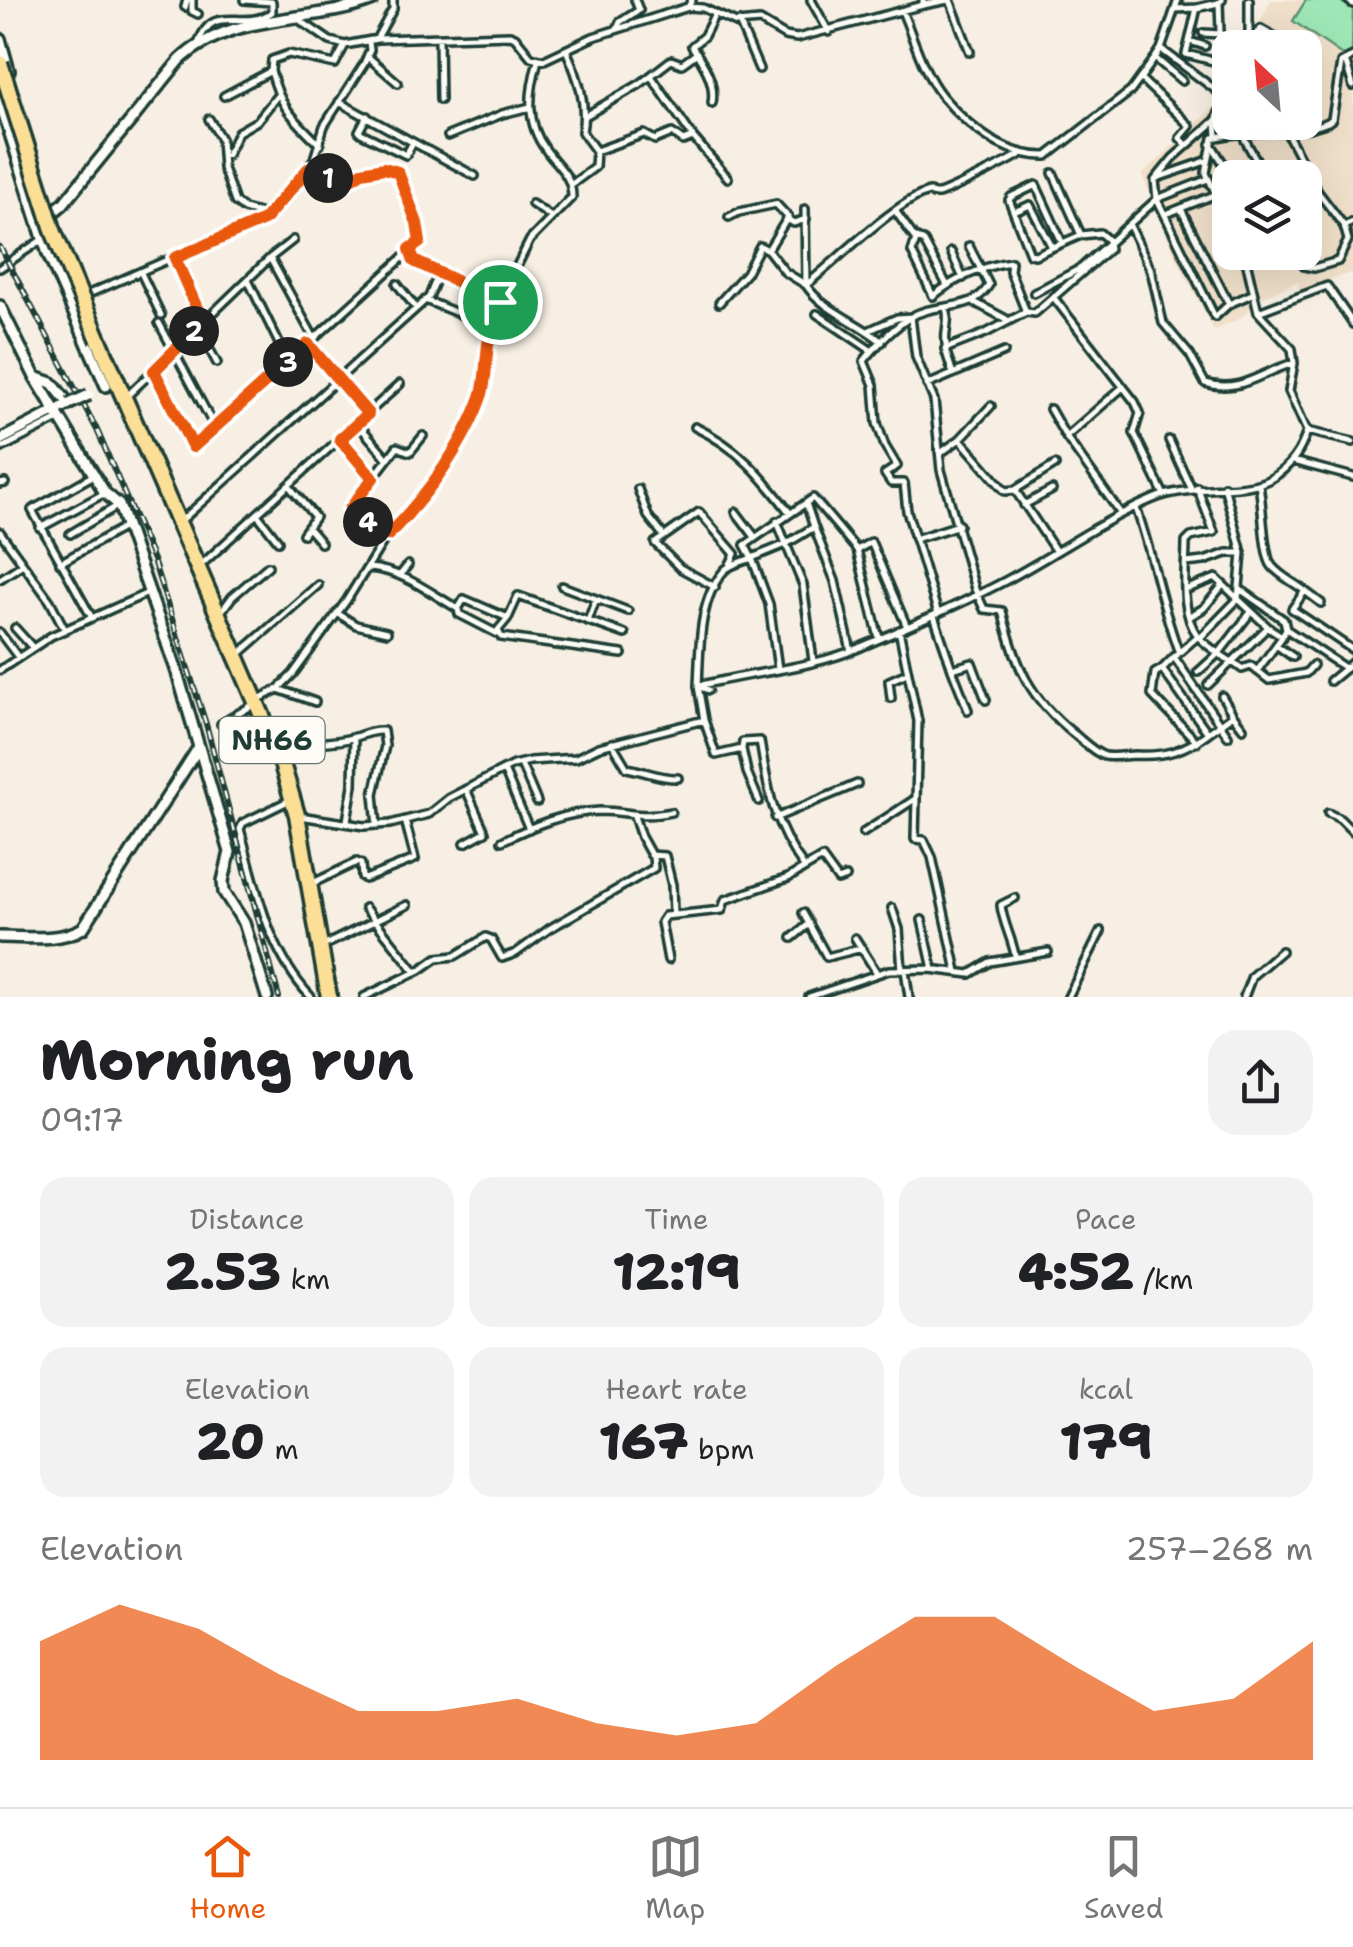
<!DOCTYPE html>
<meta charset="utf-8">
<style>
:root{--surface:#fff;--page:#f2f2f2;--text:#202124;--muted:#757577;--line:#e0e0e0;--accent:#ea580c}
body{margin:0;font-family:"Shantell Sans",sans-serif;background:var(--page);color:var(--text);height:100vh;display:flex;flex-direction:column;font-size:38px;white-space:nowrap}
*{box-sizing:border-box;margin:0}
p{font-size:32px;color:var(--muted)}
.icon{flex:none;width:55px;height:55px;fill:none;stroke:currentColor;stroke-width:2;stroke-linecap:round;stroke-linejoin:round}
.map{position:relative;height:997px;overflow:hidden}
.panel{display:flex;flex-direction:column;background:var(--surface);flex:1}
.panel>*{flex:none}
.needle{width:65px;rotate:334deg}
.tools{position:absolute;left:1212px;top:30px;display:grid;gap:20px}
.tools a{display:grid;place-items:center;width:110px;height:110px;border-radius:20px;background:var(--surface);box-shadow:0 10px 40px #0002;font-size:50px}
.pin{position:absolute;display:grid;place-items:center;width:85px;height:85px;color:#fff;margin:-42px;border:5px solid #fff;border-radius:50%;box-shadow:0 2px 10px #0007}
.km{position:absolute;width:50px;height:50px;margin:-25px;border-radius:50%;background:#222;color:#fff;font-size:28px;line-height:50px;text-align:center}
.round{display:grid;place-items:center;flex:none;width:105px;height:105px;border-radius:30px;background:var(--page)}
.head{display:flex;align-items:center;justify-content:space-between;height:170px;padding:0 40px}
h1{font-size:55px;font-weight:800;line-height:75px}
.figures{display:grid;grid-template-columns:repeat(3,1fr);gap:15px;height:170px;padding:10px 40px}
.figures div{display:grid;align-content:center;border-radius:25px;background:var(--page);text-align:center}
.figures b{font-size:50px;font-weight:800}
.figures small{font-size:28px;font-weight:400}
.figures p{font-size:28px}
.chart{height:280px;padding:20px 40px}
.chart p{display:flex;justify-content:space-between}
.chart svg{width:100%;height:180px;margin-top:10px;fill:var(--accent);opacity:.7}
.menu{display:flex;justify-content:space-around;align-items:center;height:140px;border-top:2px solid var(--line);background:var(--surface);font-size:28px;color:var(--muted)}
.menu a{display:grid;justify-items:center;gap:5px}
.menu .current{color:var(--accent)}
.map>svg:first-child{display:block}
.built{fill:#f0e0ca;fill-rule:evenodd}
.green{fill:#9ee6b5;stroke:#5e9274;stroke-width:2.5}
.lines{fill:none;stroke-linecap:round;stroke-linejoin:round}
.street-casing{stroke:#1f3d34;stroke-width:12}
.secondary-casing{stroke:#1f3d34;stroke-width:16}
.highway-casing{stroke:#1f3d34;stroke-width:21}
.street{stroke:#fdfcf7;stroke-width:5}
.secondary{stroke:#fdfcf7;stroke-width:9}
.highway{stroke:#fbdf96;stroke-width:14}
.rail-casing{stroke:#1f3d34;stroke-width:6}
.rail{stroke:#fdfcf7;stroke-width:2.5;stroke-dasharray:8;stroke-linecap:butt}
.secondary-bridge-casing{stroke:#1f3d34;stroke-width:16;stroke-linecap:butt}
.highway-bridge-casing{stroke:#1f3d34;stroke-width:21;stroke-linecap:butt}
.secondary-bridge{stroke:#fdfcf7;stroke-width:9}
.highway-bridge{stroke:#fbdf96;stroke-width:14}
.route-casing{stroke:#fff;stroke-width:20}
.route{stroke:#ea580c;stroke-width:12}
.labels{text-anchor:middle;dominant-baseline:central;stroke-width:9;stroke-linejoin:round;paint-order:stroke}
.shield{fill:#fdfcf7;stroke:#62766e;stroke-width:2.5}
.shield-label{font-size:28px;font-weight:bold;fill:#1f3d34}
</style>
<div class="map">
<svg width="1353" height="997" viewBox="0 0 1353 997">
<rect width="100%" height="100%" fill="#f7efe3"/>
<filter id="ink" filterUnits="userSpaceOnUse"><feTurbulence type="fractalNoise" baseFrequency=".01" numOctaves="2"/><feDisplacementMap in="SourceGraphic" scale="20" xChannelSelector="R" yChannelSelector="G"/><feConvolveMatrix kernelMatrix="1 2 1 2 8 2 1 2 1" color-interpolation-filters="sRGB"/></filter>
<g filter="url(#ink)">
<path class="built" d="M1271,0H1353V272L1299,290L1298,281L1261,298L1239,319L1214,331L1175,255L1142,175L1221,100L1230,83V122H1305V48L1247,47ZM1230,178H1305V252H1230Z"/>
<path class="green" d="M1306,0H1338L1353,9L1352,52L1342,55L1293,21Z"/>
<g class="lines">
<g class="street-casing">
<path id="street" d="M192,0V11L198,14
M811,0L829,32
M950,0L970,52
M1249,0V48
M1348,0L1353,4
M923,5L948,0
M185,7L187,0
M688,7L703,8L736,23L760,21L785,36L797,38L923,5V0
M1197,8L1218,3
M1175,9L1197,8L1186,54L1221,63L1219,2L1222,0
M902,11C914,39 923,73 942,96C968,127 1005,157 1047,156L1131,91L1155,58L1182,81
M298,19L330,41L345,45L377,39L510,35L515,37L531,57L544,60L593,37L688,7L692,0
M739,22L759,69
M617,29L620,22L639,10L635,0
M1203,33L1221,34
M377,38L393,9V0
M439,39L440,100
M1251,40L1261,29L1295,48
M1190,41L1205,46
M198,44C213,0 242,33 272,12V2L244,0
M1161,49L1225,97
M567,52C579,79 587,104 582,132L596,151L595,167L572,184
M1305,53L1310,56
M368,57L398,83
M1155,58L1161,49L1178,0
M1345,60L1353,86
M271,71L272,60L289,54L335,64L345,45
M651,76L693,137
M1141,79L1190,126L1180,138L1187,145
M224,96L271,71C282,111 292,116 320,145
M1305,100L1309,102L1305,110
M339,102L475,176
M712,103C716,81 703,64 692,46L704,36L715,14
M367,116L359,131L361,133L406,155L412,144
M585,116L640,84L671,60L682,64L697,53
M209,119L221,139L223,168L235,202L244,209L269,216
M1216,120L1173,158L1155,180L1157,199L1215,317L1229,304L1252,294
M1294,122L1297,124
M1286,131L1318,192L1344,226
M1245,132V140L1266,177
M448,136L502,114L530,107
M1217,137L1216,120L1230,88
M1211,144L1232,177
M596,151L644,134L655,140L672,133L683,141L693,137L728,178
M227,155L238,132L257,121L277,96
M1053,173L1081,235L1100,233L1109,241
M1157,178L1206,161
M532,204L550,216
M805,209L806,285C823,311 859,322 882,342
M1181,209L1229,304
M896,212L916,240L912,252L933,296C954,279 985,265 1011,262L1010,271L1026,312
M1014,212L1030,205L1052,247
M1166,214L1214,195
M787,219L794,223L806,219
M1129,224L1151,270L1163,323L1190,355L1205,383C1241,394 1260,372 1294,363
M1230,224L1206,173L1213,138C1251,128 1292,137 1328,122L1332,119L1341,63L1353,56
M917,238L924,242L947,285
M1062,242L1036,185L1011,197L1009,200L1030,254L1035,255L1081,235
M768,250L785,272L806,285C837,260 889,208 923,194C935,189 927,195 938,194C945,193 1015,159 1022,153
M410,251L419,265L458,280L500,302
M951,252L963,278
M1296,252L1304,266L1314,268L1338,261L1348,240L1344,226L1353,222
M175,258L203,323
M270,258L314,338
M0,268L43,239
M141,273L161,315
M248,280L288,362
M397,284L416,308
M1034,293L1081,268L1157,199L1208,179
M84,296L269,216L314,159L324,126L364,64L370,50L369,42
M1054,298L1135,402L1140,413L1134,433L1164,495
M425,300L492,327
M974,302L1006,319
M719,303L746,273L760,246L768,250L788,217L776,204L739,212L729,217
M946,308C951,322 942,334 947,348
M1258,312L1327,286L1353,324
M817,314L872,351
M159,323L215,428
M198,328L217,363
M870,330L897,318L911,317L916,357L934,400L941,470L975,589L984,609L1002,611C1016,666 1028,697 1074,734C1083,741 1094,753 1105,756C1115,758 1126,755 1136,755C1164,757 1186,750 1208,733
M308,344L367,413
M154,371L195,447L419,243L416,220L395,170L364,171L346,182L326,178L308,169
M953,374L945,349L986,333L1026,312L1035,313L1109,249L1108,243
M927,385L1004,352
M127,396L270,258L293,240
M1050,409L1066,437L1121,514
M357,423L387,458
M695,427C739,448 761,475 790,513
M1307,431L1353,442
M1066,437L1123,387
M340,439L373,478
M960,439L1005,491L1015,490L1055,465
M1169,440L1191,488
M0,449L59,419
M942,452L960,439L991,406
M1293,461L1353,477
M0,484L5,483
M1259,485C1263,504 1263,555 1272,566C1280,576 1295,583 1305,591L1292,609L1353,650
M289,486L315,517L303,534
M1197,487L1214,532L1191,537L1186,542C1186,570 1179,612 1198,636C1208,649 1229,659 1242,669L1251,666L1269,680L1306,673L1313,665
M638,489L648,516L663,535
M1015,490L1055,550
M806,503L814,527L786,544L803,585L813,661
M1024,505L1052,490
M1136,508C1153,556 1161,605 1179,653
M736,512L755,537
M257,514L278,541
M182,520L429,297L439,272
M777,521L786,544L752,558L769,604L778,669
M814,527L835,581L851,651
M40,528L105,493
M308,528L321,543
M0,532L50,601L65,630
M70,534L119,505
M388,535L350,508L397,447L410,452L423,436
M915,539L959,525
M857,550L879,638
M60,563L126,526
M1186,563L1204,561L1227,553H1242
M201,565L400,384
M368,568C402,570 429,592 458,609L464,599L508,618L518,596L625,634
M400,575L408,565
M0,579L23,564
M562,586L628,611
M715,587L680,568L655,543L699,512L735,554L730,564
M1185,590L1216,578L1268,627L1282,636L1286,629L1345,668
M1241,590L1284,620L1286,629
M1305,591L1321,603
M458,609L459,614L498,634
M221,612L232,597L268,566
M337,613L356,625L387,632
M938,614L907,511L904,483H891L885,474L897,466L885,446L877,423L874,385L864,361C876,346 894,327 911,317C937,301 972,314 989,285L969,246
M934,616L952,669L972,663L986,700
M1189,617L1204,608L1223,585
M92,618L32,510L94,475
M508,618L498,630L501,637L622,654
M588,621L596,599
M15,628L33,648
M899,630L918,721L915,839L924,840L932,857L957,971
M0,633L18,657
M1198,636L1174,657L1228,736
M1200,638L1238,599L1242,553L1224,486
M1276,645L1293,657
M239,654L318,585
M1174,657L1162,669L1208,733L1233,715L1222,696
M952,669L968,710
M1162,669L1155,673L1152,695L1197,742
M0,670L51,636L148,593
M1257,671L1282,637
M1198,672L1220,652L1251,612
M1330,681L1353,662
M1208,685L1268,627
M278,689L315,702
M708,690L698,686C700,649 698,602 723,572C729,564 743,562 752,558L745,545L813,498L857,550L871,542L907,627
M891,698L889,681L907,673
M259,699L278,689L293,674L347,600L386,537L408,515L449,460L482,393L488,342L511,278L530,240L572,197C572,175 558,167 546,150C525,122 529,92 538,60
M1233,715L1243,728
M704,720L716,755L742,749L743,742L760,741C768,791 773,825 804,867
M221,724L251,706
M612,743L627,768C645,771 661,779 678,778
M742,749L747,772L759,801
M281,751C304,740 327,745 352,738C364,735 370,730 383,731L385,746L374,794L377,826
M521,764L537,802
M504,770L529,829
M286,802L243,823L240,829C257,890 267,950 311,997
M1328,813L1340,819L1353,832
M300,816L364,826L390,824L429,814L449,798L513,765L530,761L576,758L599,747L704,720L698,686C751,672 811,669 861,647C910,626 960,605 1007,580C1056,554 1101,521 1153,499C1189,483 1248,494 1272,478C1290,467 1301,452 1307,431L1289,391L1294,363L1292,349L1258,312L1244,252
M634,816L641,837L651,855L665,856L672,885L673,913
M775,818L857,784
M347,821L353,785L354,737
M863,833L915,799
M502,841C532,826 565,812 600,811C629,811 639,819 671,812
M465,843L485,832L466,789
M311,884L357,862L361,864L362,877L365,879L415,859L405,820
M1015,898L1001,905C1002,920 1012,939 1015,955
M365,908L415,971
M892,908L899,929L902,970
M803,913L827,957L862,948
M922,920L933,969
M792,938L809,924
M855,938L877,973
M321,947L407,905
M668,960L661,922L665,916L722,910L725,900L788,878L822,858L838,880L846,877
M905,970L909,997
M364,997L420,970L437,958L455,956L486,937L491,939L502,958L516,953L549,929L654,868L653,857
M809,997L889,970L930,969L970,974L990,962L1048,952
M1068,997L1101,931
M1244,997L1252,976L1281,951"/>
</g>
<g class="secondary-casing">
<path id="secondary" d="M0,39L9,71
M0,102L48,254L106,386
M40,223L63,204L180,60C233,10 310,25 373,0
M0,306L35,377L52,383L69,404L0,440
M199,747L230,852L223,881L224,892L244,923L267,997
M0,937C26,937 60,942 83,928L199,747L176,669L119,505L105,493L35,377"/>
</g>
<g class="highway-casing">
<path id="highway" d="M99,340L280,757L297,815L329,997"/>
</g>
<use href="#street" class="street"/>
<use href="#secondary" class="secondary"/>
<use href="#highway" class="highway"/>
<g class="rail-casing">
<path id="rail" d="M0,247L97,430L153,560L206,724L279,997"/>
</g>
<use href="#rail" class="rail"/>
<g class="secondary-bridge-casing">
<path id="secondary-bridge" d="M69,404L89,395"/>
</g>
<g class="highway-bridge-casing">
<path id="highway-bridge" d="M0,63L54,233L99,340"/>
</g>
<use href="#secondary-bridge" class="secondary-bridge"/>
<use href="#highway-bridge" class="highway-bridge"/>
</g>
</g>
<g class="lines" filter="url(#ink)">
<g class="route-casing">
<path id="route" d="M384,168L398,172L417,223L420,242L410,249L414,261L500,302C496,315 491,327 489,340C485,358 487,376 482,394C465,444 425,498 388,535L350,509L373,478L340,439L368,414L308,344L193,447L154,371L203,322L175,258L264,220L308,169L326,178L346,182L362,172Z"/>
</g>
<use href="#route" class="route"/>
</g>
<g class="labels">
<rect class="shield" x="219.5" y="717" width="105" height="46" rx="8"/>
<g class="shield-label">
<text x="272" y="740">NH66</text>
</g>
</g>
</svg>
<div class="tools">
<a><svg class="needle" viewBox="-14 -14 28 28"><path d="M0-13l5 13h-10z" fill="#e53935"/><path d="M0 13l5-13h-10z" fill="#757577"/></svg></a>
<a><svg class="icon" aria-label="layers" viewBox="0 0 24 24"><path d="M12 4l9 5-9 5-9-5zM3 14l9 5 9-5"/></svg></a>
</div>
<div class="pin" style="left:500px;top:302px;background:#1e9e55"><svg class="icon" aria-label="arrive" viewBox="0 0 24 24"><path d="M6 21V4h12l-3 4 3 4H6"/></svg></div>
<b class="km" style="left:328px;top:178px">1</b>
<b class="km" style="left:194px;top:331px">2</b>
<b class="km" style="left:288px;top:362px">3</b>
<b class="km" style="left:368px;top:522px">4</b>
</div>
<section class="panel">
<div class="head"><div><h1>Morning run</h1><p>09:17</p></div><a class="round"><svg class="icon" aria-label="share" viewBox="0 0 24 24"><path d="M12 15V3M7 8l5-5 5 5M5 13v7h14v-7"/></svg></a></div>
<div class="figures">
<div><p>Distance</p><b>2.53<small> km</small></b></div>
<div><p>Time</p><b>12:19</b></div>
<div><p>Pace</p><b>4:52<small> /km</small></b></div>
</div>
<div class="figures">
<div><p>Elevation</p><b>20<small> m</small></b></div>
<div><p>Heart rate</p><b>167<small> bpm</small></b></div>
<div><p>kcal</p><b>179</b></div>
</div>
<div class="chart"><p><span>Elevation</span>257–268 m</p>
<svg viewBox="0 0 160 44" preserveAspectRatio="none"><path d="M0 44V15L10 6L20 12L30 23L40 32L50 32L60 29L70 35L80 38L90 35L100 21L110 9L120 9L130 21L140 32L150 29L160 15V44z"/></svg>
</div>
</section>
<nav class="menu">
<a class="current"><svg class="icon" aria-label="home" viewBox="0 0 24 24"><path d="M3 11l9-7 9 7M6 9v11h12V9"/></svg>Home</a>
<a><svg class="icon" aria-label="map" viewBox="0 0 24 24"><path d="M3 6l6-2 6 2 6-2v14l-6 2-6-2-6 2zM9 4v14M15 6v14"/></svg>Map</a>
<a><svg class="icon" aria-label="saved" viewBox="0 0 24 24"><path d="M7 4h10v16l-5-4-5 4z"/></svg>Saved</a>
</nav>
